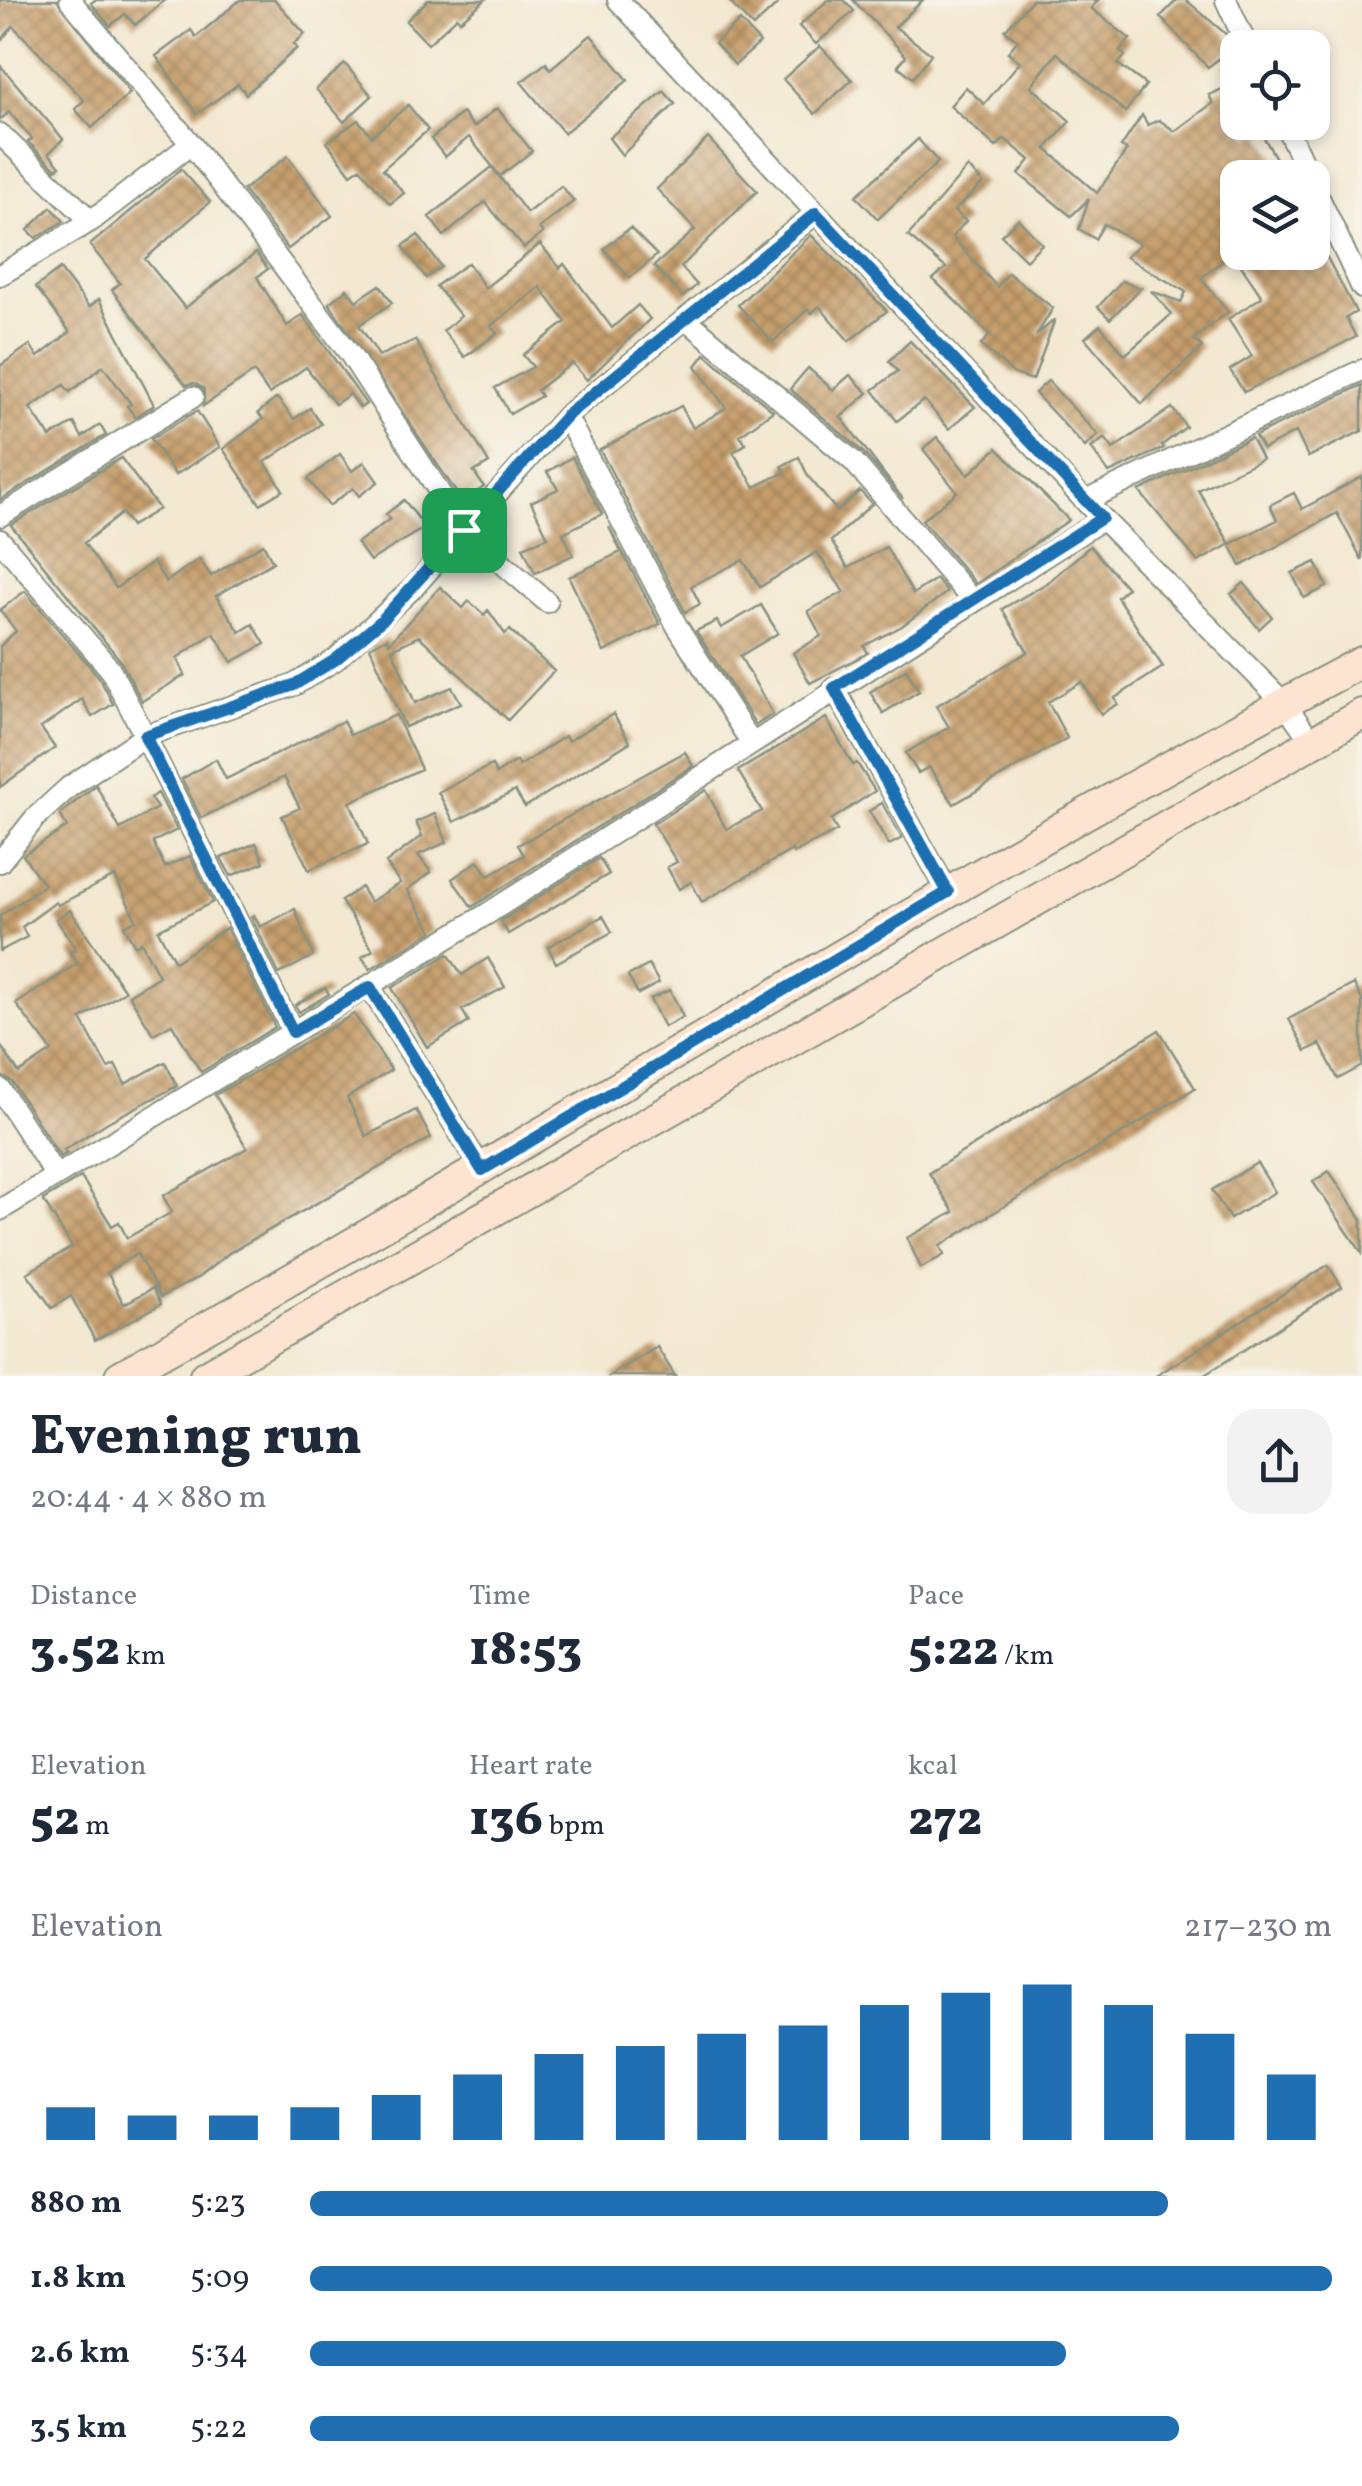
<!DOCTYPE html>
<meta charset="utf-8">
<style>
:root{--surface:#fff;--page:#f2f2f3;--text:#1f2937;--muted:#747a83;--accent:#1f6fb2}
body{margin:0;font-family:Vollkorn,serif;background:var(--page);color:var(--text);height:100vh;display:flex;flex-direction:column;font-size:38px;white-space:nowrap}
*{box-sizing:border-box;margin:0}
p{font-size:32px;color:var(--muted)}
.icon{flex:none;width:55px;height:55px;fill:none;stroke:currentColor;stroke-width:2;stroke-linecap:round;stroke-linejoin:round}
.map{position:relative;height:1376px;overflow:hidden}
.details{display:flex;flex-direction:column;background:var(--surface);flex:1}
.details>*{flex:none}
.fabs{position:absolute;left:1220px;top:30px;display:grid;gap:20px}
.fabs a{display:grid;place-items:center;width:110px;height:110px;border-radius:20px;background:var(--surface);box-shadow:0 5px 15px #0003;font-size:50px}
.pin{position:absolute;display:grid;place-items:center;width:85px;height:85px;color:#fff;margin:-42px;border-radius:20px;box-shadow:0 5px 15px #0006}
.round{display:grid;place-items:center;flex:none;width:105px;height:105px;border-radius:30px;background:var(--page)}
.summary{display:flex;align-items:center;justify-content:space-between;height:170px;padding:0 30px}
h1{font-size:55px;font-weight:800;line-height:75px}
.metrics{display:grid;grid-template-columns:repeat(3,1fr);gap:15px;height:170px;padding:10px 30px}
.metrics div{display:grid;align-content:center}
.metrics b{font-size:50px;font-weight:800}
.metrics small{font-size:28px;font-weight:400}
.metrics p{font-size:28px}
.chart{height:280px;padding:20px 30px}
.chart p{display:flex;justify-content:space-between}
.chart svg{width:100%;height:180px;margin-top:10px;stroke:var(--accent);stroke-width:6}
ul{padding:0 30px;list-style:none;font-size:32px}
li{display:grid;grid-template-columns:160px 120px 1fr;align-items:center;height:75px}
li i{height:25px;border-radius:12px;background:var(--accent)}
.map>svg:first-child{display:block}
.building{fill:url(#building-cross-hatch)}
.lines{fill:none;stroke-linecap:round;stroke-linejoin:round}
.street-casing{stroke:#899282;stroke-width:24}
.secondary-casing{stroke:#899282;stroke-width:34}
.street{stroke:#fff;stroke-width:20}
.secondary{stroke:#fde4d0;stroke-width:30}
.route-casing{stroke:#fff;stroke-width:20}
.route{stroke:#1f6fb2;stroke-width:12}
</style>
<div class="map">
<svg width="1362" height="1376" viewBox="0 0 1362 1376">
<defs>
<pattern id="building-cross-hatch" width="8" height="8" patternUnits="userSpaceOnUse" patternTransform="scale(2.5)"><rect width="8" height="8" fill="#c79f6d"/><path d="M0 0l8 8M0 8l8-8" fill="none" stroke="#a1835a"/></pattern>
</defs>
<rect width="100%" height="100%" fill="#f7f3e8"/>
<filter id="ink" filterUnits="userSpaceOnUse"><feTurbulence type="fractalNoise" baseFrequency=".01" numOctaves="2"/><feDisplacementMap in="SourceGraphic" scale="20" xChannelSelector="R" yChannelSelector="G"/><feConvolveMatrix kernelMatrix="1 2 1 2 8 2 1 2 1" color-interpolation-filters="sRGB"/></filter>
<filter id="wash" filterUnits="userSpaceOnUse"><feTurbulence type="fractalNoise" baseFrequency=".0048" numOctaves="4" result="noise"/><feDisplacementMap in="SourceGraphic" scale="40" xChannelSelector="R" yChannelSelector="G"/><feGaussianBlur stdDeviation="2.25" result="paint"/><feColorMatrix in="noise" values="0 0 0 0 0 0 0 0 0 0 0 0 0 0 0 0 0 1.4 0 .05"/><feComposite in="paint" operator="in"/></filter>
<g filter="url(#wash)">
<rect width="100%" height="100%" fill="#f3e8d1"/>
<g id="blocks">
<path class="building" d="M0,0H57L130,93L92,128L75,109L84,100L13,26L0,42Z
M95,0H165L135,25L125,14L110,26L91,3Z
M240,0H275L305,34L294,44L297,48L246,94L238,84L197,114L156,56L191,30L196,37Z
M428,0H485L460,21L457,17L428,44L406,21Z
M728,0H782L753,27Z
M828,0H844L854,11L816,44L799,26Z
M853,0H923L895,27L931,54L913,78L898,66L906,56Z
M1032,0H1098L1091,8L1130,39L1120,51L1125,56L1118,64L1146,85L1125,112L1057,53L1031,86L1070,121L1046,149L1097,193L1127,150L1121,147L1142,115L1148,125L1159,120L1175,131L1213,103L1209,95L1238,82V122L1249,137L1260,131L1277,160L1247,178H1238V248L1201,278L1228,312L1194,339L1202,347L1142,404L1085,338L1100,325L1125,355L1172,314L1151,291L1181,302L1186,292L1126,257L1140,244L1104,224L1095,239L1079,229L1089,199L1071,216L1019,174L1030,160L1005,139L996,147L950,106L966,87L984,104L1020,62L1008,52L1018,40L1005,30Z
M1177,0H1186L1227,35L1233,48L1208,67L1160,17Z
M740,21L760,43L735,65L715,43Z
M591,35L628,80L564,133L521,82L546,63L550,69Z
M820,46L852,80L815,114L783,79Z
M345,64L372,96L344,122L316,89Z
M0,65L63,139L49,153L60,166L56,169L28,142L32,139L9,112L0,120Z
M664,91L675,104L622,155L609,138Z
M408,105L428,130L383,169L404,193L390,204L360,168L351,174L327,142L358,120L372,136Z
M497,108L532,151L500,176L469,137L445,157L431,139L462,113L474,127Z
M708,138L757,191L681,267L697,285L683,297L654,266L695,230L657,189Z
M918,139L938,162L878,219L856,196Z
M288,156L332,216L288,249L243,190Z
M492,167L527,213L561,186L574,201L539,228L543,233L524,248L485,202L444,236L429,217Z
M968,167L983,183L954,211L966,221L952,237L997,287L1008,273L1053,308L1036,336L1055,319L1033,380L1014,374L981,345L990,335L933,279L946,268L908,236Z
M181,169L210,202L145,259L185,308L256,253L268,269L257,277L287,326L303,315L366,404L360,408L350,394L335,404L306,367L269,394L254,372L203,406L204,389L194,383L186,385L112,290L120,283L90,245Z
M51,207L64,221L36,238L28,230Z
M1018,219L1042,244L1026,260L1001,235Z
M630,228L657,255L630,278L604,249Z
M418,235L441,267L426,278L403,246Z
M811,235L887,311L849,341L819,306L812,313L808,309L773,342L738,305Z
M540,244L560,268L564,264L612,328L638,305L650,319L587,380L572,363L537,390L541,396L510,414L495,388L533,367L523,355L566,322L540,287L491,326L497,333L465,357L443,331L461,316L436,286L468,263L485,288Z
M1232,252H1324L1356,312L1346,318L1356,337L1244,392L1230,370L1252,356L1228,319L1262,297Z
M60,269L89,307L99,299L154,405L135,417L127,406L131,404L103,366L70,392L64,385L30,408L50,437L74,423L82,437L100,425L106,435L0,500V366L30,345L38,357L70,332L36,287Z
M1122,281L1141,288L1110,319L1098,307Z
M380,285L392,303L359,325L379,356L415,340L489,463L474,472L484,487L462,501L329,303L347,289L356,301Z
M910,341L975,407L949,429L924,400L897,421L873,390L898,371L889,361Z
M705,354L773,411L740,435L746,444L733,452L755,487L785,472L782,466L799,457L808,476L837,511L860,491L872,504L831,541L848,568L886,547L913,594L936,579L947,592L902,626L864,646L868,653L810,683L793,653L821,636L808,611L844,592L817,552L760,587L743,560L691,586L700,604L685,612L600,450L681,406L693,428L726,408L696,366Z
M808,368L833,390L850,375L868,393L841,417L903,499L862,451L790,389Z
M1048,381L1098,435L1085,447L1035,393Z
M1362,385V431L1308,457L1296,432L1263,449L1255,436Z
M277,398L294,419L310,408L321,424L265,462L283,490L260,504L223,449L263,419L258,413Z
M1172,408L1186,427L1162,445L1164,448L1109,473L1091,448L1105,438L1113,449Z
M197,411L220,447L175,475L151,439Z
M937,437L968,475L997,448L1069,520L976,584L922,520L957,492L923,449Z
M1251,438L1262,459L1198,490L1230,544L1277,520L1270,505L1294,493L1302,509L1362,477V560L1337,513L1241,566L1230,544L1198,562L1139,491Z
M340,454L352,471L364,462L378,482L359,496L353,488L329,506L308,479Z
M572,457L602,514L563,533L573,555L535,573L523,547L548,537L531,502L558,489L547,472Z
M121,458L159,509L131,526L122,513L84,543L116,588L153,562L166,582L199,559L211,576L263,544L273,562L216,596L240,632L253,624L265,644L232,662L214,633L177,658L185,675L142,701L120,660L11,525Z
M404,500L425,527L370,561L357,543L390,519L386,514Z
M609,527L660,624L604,652L569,577L621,552Z
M1090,546L1127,588L1117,597L1163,667L1115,698L1118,704L1101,714L1082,682L1048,702L1067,738L954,804L929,767L918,773L906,753L949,727L936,706L1028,652L1002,609L1047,583Z
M1316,562L1327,587L1304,598L1292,573Z
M1244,583L1272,617L1259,629L1231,594Z
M440,587L463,608L469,601L484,615L488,610L505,634L510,630L554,671L508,720L419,636L392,649L415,703L452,687L461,703L405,727L370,647L387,638L389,643Z
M25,591L99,677L113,704L92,717L82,699L41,728L55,748L0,787V646L16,631L0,610Z
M761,605L778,633L740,656L773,714L756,725L696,631L717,621L721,628Z
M906,669L919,691L883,713L870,692Z
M613,714L630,742L525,807L515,791L454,822L438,792L492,765L496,774L516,761L519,766L565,736L568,741Z
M396,715L421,769L350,802L368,844L309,870L282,816L300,808L284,777L201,818L182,779L216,759L226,779L343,721L350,735Z
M826,718L853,765L857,763L875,791L831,820L837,831L793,853L792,850L702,902L691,882L679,889L667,867L677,862L653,824L706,790L726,829L762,811L738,771Z
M685,752L693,766L472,907L452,879L478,861L488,876L524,855L518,845Z
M96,785L120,829L157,808L150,798L158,793L177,830L153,842L165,867L190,856L213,902L158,930L175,962L226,928L275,1027L201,1072L172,1024L153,1034L129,995L159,976L141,942L135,946L124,926L136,920L115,876L58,905L56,902L22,927L27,937L0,951V916L44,885L23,855L67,827L60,814Z
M882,803L902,838L889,845L869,811Z
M435,814L447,842L418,855L431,872L407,890L433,931L370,969L362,957L373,950L341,901L361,887L370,902L400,883L386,863L422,836L416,822Z
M256,843L264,862L231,876L221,858Z
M599,858L609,874L508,934L501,921Z
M295,909L313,956L279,974L251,917L254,915L260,927Z
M70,910L125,991L81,1019L108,1068L115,1065L125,1084L165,1062L177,1086L108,1122L64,1150L67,1153L60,1157L12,1082L0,1075V1045L19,1073L52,1051L16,1004L78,963L70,952L76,949L56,919Z
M603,916L612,932L556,963L548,947Z
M448,954L462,975L488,958L505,987L462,1010L469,1022L427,1047L392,988Z
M649,965L659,983L638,994L628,976Z
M1354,984L1362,1000V1066L1338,1079L1320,1044L1306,1051L1289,1019Z
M325,988L329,994L299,1012L295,1005Z
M670,990L683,1017L664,1027L650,999Z
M354,1014L391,1070L347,1098L366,1136L416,1110L431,1138L229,1253L199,1277L161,1297L137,1254L107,1272L124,1304L153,1288L161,1304L95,1340L71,1296L52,1308L27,1273L72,1247L43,1200L81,1177L112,1226L119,1222L127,1238L172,1212L163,1196L247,1148L215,1095Z
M1159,1030L1195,1088L940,1246L944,1255L921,1268L907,1238L954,1212L929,1173Z
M1257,1163L1275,1192L1230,1219L1212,1190Z
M1329,1171L1362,1219V1253L1313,1182Z
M1328,1265L1342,1287L1203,1376H1156Z
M657,1347L675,1376H610Z"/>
</g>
</g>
<g filter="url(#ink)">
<use href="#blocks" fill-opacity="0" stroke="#899282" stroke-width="2.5"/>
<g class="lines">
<g class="street-casing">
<path id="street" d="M70,0L191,144
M618,0L1085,501L1284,703L1311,740
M1226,0L1248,48
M1284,122L1310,178
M0,134L91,221
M1312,183L1362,288
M0,275L91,221L191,144L350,354L464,530L547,602
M686,319L853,461L973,601
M566,416L677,626L752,744
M1085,501L1362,370
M0,516L193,397
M0,540L110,669L145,736L69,787L35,818L0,862
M834,688L948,892
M370,987L482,1170
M293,1032L145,736L294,685L335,660L413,588L566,416L816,213
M0,1089L56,1176
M0,1210L487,914L1103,519"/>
</g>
<g class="secondary-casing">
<path id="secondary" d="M120,1376C538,1144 939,885 1362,662
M205,1376L1362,714"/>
</g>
<use href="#street" class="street"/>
<use href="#secondary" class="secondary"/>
</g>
</g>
<g class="lines" filter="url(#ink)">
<g class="route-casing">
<path id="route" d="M816,213L1102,518L834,688L948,892L482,1170L370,987L293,1032L145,736L294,685L335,660L382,620L566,416Z"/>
</g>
<use href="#route" class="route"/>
</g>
</svg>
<div class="fabs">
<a><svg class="icon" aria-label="locate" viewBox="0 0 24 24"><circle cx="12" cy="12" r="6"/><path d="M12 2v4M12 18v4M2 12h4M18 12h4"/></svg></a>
<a><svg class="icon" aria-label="layers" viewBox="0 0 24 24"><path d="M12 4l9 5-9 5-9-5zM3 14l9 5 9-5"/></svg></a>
</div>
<div class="pin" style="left:464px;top:530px;background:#1e9e55"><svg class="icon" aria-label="arrive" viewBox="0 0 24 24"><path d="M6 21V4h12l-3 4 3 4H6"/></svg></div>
</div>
<section class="details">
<div class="summary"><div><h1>Evening run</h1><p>20:44 · 4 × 880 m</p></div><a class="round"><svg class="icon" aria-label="share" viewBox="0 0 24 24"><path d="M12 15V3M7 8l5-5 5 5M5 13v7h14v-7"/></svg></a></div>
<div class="metrics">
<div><p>Distance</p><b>3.52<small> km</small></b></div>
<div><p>Time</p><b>18:53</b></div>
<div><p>Pace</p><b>5:22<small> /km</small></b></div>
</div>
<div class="metrics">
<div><p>Elevation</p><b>52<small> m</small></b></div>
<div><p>Heart rate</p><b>136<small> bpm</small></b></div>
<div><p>kcal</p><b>272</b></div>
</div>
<div class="chart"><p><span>Elevation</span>217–230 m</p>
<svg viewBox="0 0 160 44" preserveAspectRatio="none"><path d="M5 44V36M15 44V38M25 44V38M35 44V36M45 44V33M55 44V28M65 44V23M75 44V21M85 44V18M95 44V16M105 44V11M115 44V8M125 44V6M135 44V11M145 44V18M155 44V28"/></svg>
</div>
<ul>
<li><b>880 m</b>5:23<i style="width:84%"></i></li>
<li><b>1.8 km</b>5:09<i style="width:100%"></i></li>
<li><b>2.6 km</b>5:34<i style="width:74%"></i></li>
<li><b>3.5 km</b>5:22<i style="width:85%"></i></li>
</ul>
</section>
